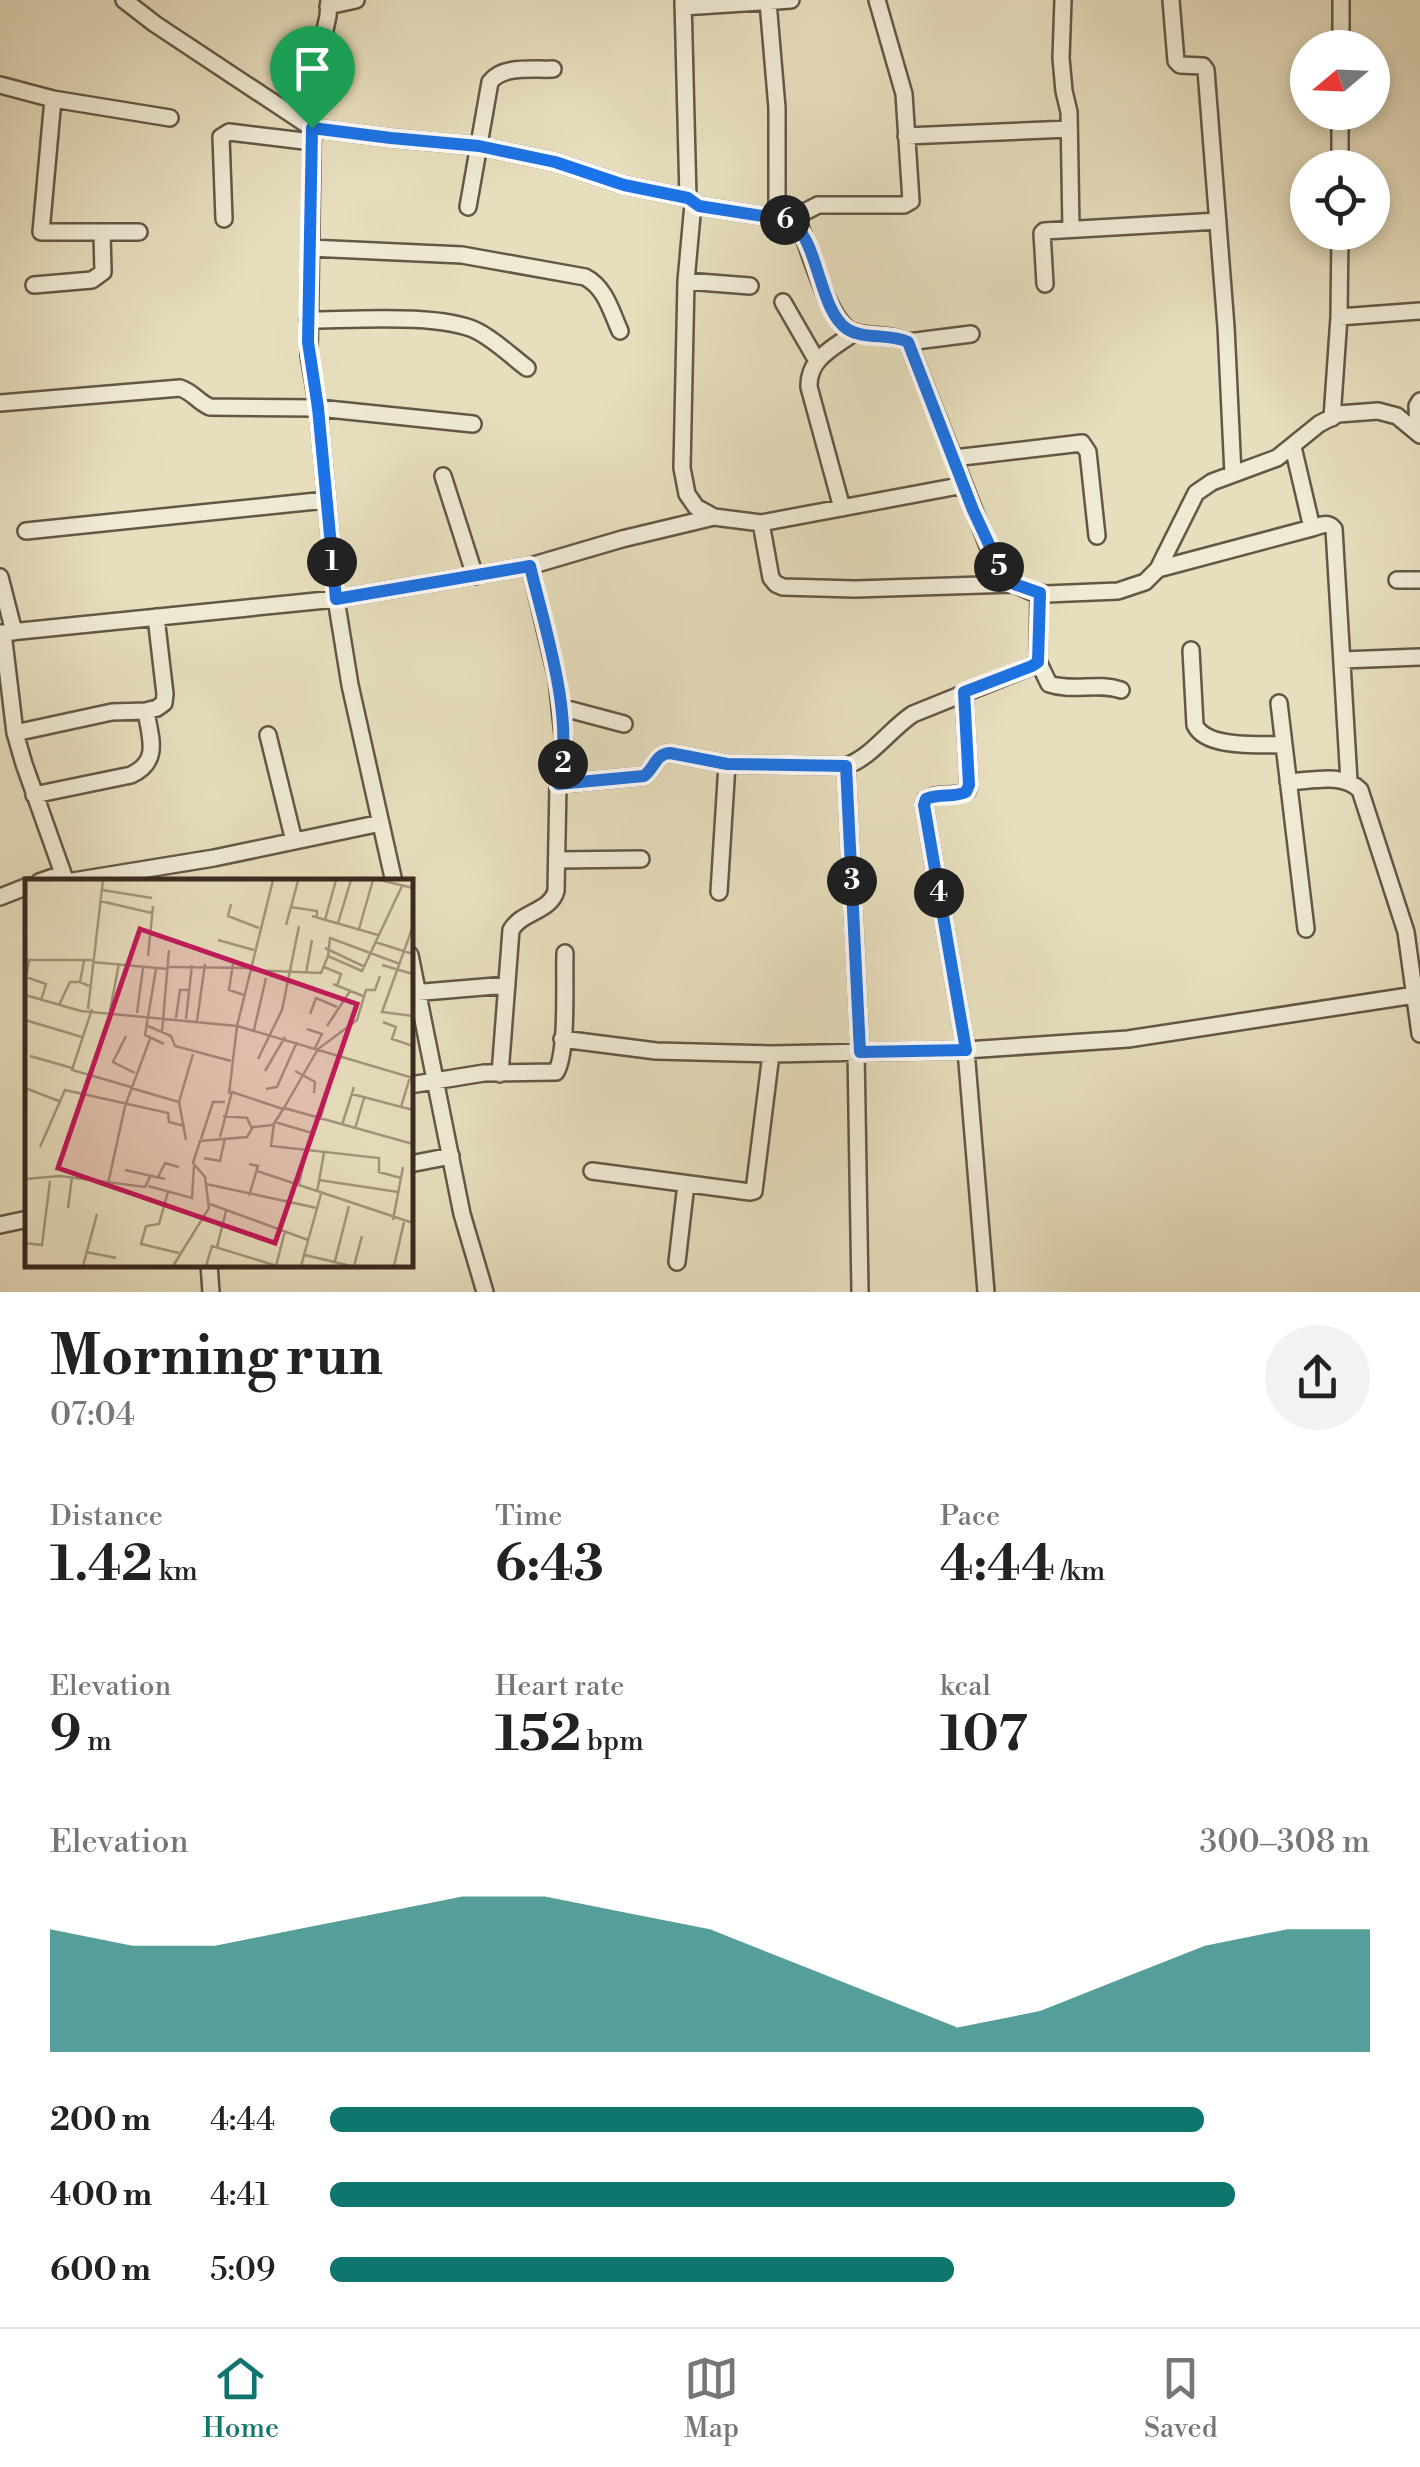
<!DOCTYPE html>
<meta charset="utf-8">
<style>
:root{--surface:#fff;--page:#f2f2f2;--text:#222;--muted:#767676;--line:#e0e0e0;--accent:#0f766e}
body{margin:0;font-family:"Libre Bodoni",serif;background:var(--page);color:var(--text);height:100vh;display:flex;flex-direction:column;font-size:38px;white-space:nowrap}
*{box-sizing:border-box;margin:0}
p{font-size:32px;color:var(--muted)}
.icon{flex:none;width:55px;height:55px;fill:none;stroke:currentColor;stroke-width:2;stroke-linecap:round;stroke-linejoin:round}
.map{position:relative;height:1292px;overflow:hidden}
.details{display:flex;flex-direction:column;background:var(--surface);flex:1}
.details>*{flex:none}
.needle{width:65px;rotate:251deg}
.tools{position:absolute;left:1290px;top:30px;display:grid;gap:20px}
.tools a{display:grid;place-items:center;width:100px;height:100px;border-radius:50%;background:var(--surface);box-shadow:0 5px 15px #0003;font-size:50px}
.pin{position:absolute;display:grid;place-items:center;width:85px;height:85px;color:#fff;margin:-102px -42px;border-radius:50% 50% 50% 0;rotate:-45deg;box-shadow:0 0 10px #0007}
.pin .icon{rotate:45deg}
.km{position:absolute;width:50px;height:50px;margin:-25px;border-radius:50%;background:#222;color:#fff;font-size:28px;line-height:50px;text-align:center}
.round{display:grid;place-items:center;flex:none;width:105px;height:105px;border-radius:52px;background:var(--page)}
.overview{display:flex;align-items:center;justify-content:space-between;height:170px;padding:0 50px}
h1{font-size:55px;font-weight:800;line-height:75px}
.metrics{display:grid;grid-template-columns:repeat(3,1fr);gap:15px;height:170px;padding:10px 50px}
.metrics div{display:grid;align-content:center}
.metrics b{font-size:50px;font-weight:800}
.metrics small{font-size:28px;font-weight:400}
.metrics p{font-size:28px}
.chart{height:280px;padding:20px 50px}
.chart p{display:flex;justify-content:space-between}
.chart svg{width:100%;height:180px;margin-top:10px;fill:var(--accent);opacity:.7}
ul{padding:0 50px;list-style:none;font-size:32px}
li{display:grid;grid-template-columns:160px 120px 1fr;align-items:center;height:75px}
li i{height:25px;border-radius:12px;background:var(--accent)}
.dock{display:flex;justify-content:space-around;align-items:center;height:140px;border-top:2px solid var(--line);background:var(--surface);font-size:28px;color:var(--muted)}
.dock a{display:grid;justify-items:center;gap:5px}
.dock .selected{color:var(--accent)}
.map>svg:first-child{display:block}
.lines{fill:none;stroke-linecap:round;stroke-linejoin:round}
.minor-casing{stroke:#655747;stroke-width:20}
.minor{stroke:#efead4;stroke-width:15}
.route-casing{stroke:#fff;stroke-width:20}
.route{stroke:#1a73e8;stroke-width:12}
.inset-road{fill:none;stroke:#a2967e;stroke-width:2.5}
.view{fill:#c2185b;fill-opacity:0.15;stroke:#c2185b;stroke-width:5}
.inset-edge{fill:none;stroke:#3a2a20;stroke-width:5}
</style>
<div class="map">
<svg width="1420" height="1292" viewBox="0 0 1420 1292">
<rect width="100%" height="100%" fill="#e7debd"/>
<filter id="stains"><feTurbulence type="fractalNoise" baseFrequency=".002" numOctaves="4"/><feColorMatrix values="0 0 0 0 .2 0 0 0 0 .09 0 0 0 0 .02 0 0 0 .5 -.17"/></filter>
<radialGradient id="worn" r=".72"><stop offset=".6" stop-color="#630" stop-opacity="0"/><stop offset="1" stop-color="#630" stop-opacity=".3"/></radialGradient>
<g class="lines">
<g class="minor-casing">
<path id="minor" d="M124,0L155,24L312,128L391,138L479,146L555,162L624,185L688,198
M329,0L328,16L313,86L309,355L318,408L336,599L350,685L394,882
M683,0L688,198L699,206L789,220L801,229C810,252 830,325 854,332C872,337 891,334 908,342L988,546L999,566L1014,584L1032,592L1046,594L1118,591L1145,582L1158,569L1196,493L1212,482L1277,458L1319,424L1338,414L1378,411L1397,416L1420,435
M1063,0L1061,58L1064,91L1069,112L1071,229
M1171,0L1176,61L1180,65L1203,66L1206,70L1226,327L1233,474
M768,2L777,108V218
M328,6L356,0
M683,7L791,0
M1341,48V0
M0,85L53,99L170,118
M53,99L41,232H139
M906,136L1069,129
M1340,168V112
M693,204L686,281L682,468L687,494L696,507L714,517L761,523L964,485
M468,207L490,82C503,65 533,70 553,69
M224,219L221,137L229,132L312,142
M789,220L818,205H904L911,201L904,94L877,0
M310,248L462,255L585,277C605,287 611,311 620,331
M686,281L750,286
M1045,284L1042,233L1044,231L1218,221
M34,285L92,280L103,272L102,233
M783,302L817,361
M1339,317L1420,311
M308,320C352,320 440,313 477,331C495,340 511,356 527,368
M908,342L971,334
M0,403L180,388C193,392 198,402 210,407L318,408L473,424
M1332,418L1339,317L1340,232
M1418,433L1417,406L1420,401
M1293,447L1312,528
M954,458L1082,443L1088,452L1097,536
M443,476L475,576
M842,508L809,387C808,358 834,348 855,332
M761,523L771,578L776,584L783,587L855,589L1014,584
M26,531L326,500
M1158,569L1312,528C1320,526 1328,521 1334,529L1349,781
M0,577L14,632
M1397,580H1420
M1039,593L1038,661L1049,684C1073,692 1098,682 1121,690
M0,633L336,599L530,566L622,539L714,517
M3,633L15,733L24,764L66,882
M1191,650L1195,725C1206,749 1260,744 1284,745
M1342,660L1420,657
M964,693L969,785L967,791C954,798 939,792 926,799L924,805L966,1050L986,1292
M1279,703L1306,929
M560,707L624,724
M15,733L112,712L146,711L157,708L164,703L165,694L156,617
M268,735L294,841
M846,766L860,1051
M1288,782C1312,781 1342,772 1360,790L1406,932L1420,1034
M558,784L644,776C655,768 655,754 670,753L727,764L846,766C872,757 890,729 913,714L1032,666L1038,661
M34,795L131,775C161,761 150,738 146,711
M557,860L641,859
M39,882L62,874
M67,882L214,858L381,823
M719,892L727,764
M0,897L28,886
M410,955L462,1214L485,1292
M412,993L507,985
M562,1039L656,1051L771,1054L966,1050L1128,1039L1415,995
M856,1051L860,1292
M500,1074L511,930C522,911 550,912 556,891L558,784L564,761V745L557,679L530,566
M410,1085L484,1073L556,1072C568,1052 564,981 565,953
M410,1164L451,1156
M592,1171L750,1192L754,1191L771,1054
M0,1225L28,1219
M677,1262L686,1184
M209,1264L211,1292"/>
</g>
<use href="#minor" class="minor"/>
</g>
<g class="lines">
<g class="route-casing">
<path id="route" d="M312,128L391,138L479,146L555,162L624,185L688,198L699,206L788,220C819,236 818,310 847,329C864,340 890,333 908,342L973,510L999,566L1014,584L1040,593L1038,662L1032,666L964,692L969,785L966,792C954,798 939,793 926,799L924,805L966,1050L860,1052L846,766L727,764L670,753C655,754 655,768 644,776L558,784C576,721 545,629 530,566L336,599L318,408L308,342Z"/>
</g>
<use href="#route" class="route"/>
</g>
<g transform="translate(25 879)">
<rect width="388" height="388" fill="#e7debd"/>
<path class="inset-road" d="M355,1L388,9M77,11L127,19M75,22L127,34M206,25L203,37L234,49M266,28L292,32V39M287,37L353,56M300,41L311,1M313,44L326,1M261,46L273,2M388,47L357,133L388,137M334,50L348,1M193,61L229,71M350,63L388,75M300,69L340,88M123,77L128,27M303,77L305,59L375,85M0,81H67M4,82L1,98L21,105L16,121M59,82L55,103L64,107M67,83L143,90M208,85L204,111L219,116M357,86L388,95M144,88L225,89M299,88L316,95L312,107M131,90L120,156L139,165M225,91L296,94L303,77L337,92L377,7M281,94L287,61M308,105L338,117M0,116L56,132L212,147L388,199M34,126L45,103H55M63,130L78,1M67,130L47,191L106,208M85,132L94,84M112,134L118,89M285,135L291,119L312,128M151,139L155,111H164M161,140L167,86M0,141L57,158M172,142L180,85M358,143L371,148L367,160L388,167M123,147L146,157L150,167L206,182M302,147L325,112M282,150L297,155L290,169M229,151L241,99M137,153L144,71M101,157L88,183L110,194M5,177L47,189M233,180L257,131L274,47M240,192L260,158M270,192L290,203L289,214M0,209L34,222M106,209L154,223M241,210L252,208L272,163M204,215L212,147L248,1M327,215L388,231M376,228L385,198M259,229L293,170L332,141L341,111H350L355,97M198,237L222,239L227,250M295,241L312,181M250,243L287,254M249,245L246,267L354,279V293L376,299M317,246L329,208M330,250L339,219M195,258L207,213L258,230M176,260L188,223H200M161,261L154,223L168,175M15,268L40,211L143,234L144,243L160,247M179,279L195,282L200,259M224,285L233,287L224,317M100,291L140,300M232,292L388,344M133,298L140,284L154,288M0,300L35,297L120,308L126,296M294,301L373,313M83,305L100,227L125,160M181,305L292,329M274,305L281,274M123,307L167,319L169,287M143,313L134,345L121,347L116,365L154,374M292,313L299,274M185,325L283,361M43,329L47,298M368,341L378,288M0,364L17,366L25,302M192,368L201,332M61,373L91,379M280,376L326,387M310,382L324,327M58,387L72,335M148,387L184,329L180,298L168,284L175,262L222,258L228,248L248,246L259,229L388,265M181,387L187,367L252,387M251,387L260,352M276,387L296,315M329,387L337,357M369,387L379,343"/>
<path class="view" d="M115,50L332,125L250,364L33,289Z"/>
<rect width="388" height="388" class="inset-edge"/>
</g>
<rect width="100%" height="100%" filter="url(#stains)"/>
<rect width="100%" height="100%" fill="url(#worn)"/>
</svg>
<div class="tools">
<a><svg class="needle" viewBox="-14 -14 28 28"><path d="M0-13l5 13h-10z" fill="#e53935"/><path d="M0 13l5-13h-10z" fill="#767676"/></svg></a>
<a><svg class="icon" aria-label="locate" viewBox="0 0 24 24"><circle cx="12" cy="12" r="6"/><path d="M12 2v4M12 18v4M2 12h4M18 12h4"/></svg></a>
</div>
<div class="pin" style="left:312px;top:128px;background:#1e9e55"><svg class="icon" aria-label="arrive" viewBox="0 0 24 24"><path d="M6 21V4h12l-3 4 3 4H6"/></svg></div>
<b class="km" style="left:332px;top:562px">1</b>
<b class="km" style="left:563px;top:764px">2</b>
<b class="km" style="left:852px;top:881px">3</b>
<b class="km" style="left:939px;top:893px">4</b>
<b class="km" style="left:999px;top:567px">5</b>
<b class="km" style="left:785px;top:220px">6</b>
</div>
<section class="details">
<div class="overview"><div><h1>Morning run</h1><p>07:04</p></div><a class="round"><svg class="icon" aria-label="share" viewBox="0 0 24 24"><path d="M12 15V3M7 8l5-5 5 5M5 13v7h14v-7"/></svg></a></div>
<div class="metrics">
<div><p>Distance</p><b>1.42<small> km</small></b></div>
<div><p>Time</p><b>6:43</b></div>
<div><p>Pace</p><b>4:44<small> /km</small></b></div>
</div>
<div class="metrics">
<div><p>Elevation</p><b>9<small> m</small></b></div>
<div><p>Heart rate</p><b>152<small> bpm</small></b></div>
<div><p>kcal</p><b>107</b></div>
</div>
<div class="chart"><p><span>Elevation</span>300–308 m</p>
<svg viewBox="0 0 160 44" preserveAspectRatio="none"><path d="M0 44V14L10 18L20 18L30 14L40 10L50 6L60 6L70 10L80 14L90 22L100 30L110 38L120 34L130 26L140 18L150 14L160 14V44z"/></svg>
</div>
<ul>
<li><b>200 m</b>4:44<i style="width:84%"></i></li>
<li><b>400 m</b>4:41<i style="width:87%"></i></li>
<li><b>600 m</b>5:09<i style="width:60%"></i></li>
</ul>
</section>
<nav class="dock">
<a class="selected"><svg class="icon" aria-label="home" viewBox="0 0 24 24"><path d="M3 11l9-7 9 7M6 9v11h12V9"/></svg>Home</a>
<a><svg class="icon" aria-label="map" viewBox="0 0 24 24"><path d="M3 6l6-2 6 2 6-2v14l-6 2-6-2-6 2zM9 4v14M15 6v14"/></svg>Map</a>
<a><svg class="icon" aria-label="saved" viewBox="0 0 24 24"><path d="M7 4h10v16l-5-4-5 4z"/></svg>Saved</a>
</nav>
